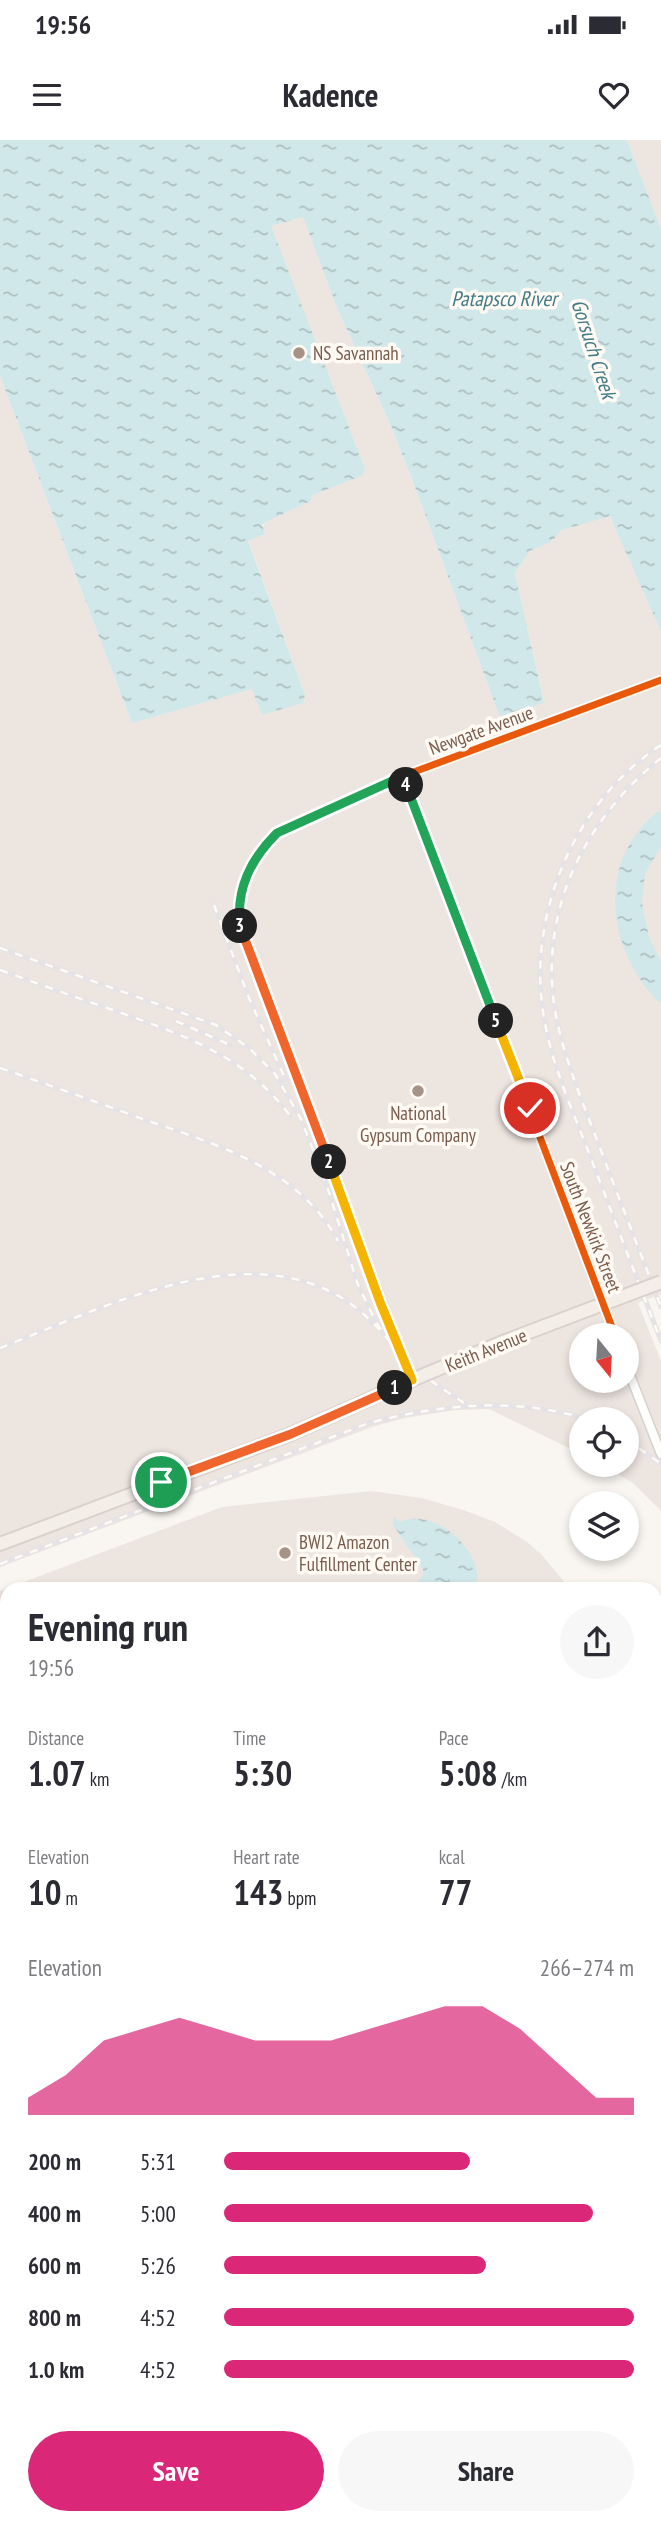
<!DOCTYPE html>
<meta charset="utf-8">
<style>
:root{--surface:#fff;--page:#f7f7f7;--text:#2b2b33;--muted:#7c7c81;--accent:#db2777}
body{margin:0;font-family:"PT Sans Narrow",sans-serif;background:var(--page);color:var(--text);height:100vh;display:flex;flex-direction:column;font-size:26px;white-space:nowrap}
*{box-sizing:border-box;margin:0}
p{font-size:23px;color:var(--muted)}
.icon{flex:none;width:38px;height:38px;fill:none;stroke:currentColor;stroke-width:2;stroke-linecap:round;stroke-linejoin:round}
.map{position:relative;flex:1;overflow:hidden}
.drawer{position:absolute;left:0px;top:1442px;width:662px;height:943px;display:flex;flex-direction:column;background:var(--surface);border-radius:21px 21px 0 0;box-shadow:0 4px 10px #0003}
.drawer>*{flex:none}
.needle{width:46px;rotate:162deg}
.fabs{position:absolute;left:569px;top:1183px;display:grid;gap:14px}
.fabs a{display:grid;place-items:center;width:70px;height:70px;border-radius:50%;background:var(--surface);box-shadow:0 4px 10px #0003;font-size:35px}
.pin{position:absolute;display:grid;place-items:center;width:60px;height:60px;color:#fff;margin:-30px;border:4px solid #fff;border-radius:50%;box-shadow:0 2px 7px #0007}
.km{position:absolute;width:35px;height:35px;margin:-18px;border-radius:50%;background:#222;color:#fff;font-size:19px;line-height:35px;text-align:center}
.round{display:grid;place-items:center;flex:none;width:74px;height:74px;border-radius:37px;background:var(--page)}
.headline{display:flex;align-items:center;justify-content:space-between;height:119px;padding:0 28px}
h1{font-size:38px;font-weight:600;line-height:52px}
.metrics{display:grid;grid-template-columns:repeat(3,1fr);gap:10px;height:119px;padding:7px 28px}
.metrics div{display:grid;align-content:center}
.metrics b{font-size:35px;font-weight:600}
.metrics small{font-size:19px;font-weight:400}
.metrics p{font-size:19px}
.chart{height:196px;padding:14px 28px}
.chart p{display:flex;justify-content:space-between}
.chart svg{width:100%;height:126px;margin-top:7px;fill:var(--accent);opacity:.7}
.primary-button{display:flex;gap:14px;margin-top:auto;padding:14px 28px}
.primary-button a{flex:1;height:80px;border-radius:42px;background:var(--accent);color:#fff;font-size:28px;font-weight:600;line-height:80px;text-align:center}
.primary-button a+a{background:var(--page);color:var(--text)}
ul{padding:0 28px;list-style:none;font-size:23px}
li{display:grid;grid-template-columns:112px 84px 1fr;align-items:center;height:52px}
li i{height:18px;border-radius:9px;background:var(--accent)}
.status{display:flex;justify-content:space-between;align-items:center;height:49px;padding:0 35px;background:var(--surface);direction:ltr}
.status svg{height:19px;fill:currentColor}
header{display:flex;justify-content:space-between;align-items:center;height:91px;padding:0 28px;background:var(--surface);font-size:32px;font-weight:600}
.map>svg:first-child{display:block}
.industrial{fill:#ede5e0;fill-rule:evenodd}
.water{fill:url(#water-ripples)}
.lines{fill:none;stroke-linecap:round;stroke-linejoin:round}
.street-casing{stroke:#d7d1cb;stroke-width:11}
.secondary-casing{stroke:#d9d2cb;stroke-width:14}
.primary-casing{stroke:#dad1cc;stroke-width:16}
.highway-casing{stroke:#dad1cc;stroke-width:18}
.street{stroke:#fefefd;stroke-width:8}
.secondary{stroke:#fefefd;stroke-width:10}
.primary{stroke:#f3eee8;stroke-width:12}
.highway{stroke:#f2eae7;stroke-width:14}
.rail-casing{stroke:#e6e3e7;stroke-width:5}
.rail{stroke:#fffaf3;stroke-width:2.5;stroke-dasharray:8;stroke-linecap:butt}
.street-bridge-casing{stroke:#d7d1cb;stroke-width:11;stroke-linecap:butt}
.primary-bridge-casing{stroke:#dad1cc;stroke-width:16;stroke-linecap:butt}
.street-bridge{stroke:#fefefd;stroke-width:8}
.primary-bridge{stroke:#f3eee8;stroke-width:12}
.cycleway-casing{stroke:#fffaf3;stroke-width:11}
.cycleway{stroke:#e8590c;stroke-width:7}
.split-1-casing{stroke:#fff;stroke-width:14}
.split-2-casing{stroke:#fff;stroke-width:14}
.split-3-casing{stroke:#fff;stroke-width:14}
.split-4-casing{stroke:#fff;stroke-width:14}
.split-5-casing{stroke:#fff;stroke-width:14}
.split-6-casing{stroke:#fff;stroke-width:14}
.split-1{stroke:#f0652b;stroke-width:9}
.split-2{stroke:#f5b400;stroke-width:9}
.split-3{stroke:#f0652b;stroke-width:9}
.split-4{stroke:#22a559;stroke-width:9}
.split-5{stroke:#22a559;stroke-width:9}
.split-6{stroke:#f5b400;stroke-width:9}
.poi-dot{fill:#a69286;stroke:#fffaf3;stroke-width:2.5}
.labels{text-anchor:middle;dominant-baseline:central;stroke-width:7;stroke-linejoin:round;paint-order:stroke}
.poi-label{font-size:19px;fill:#7a5c4d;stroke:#fffaf3;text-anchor:start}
.street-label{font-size:19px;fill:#7a5c4d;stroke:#fffaf3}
.water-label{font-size:21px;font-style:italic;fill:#437c86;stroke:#fffaf3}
</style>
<div class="status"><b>19:56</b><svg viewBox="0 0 49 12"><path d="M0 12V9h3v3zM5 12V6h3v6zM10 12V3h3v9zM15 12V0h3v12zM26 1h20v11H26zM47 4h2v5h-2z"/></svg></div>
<header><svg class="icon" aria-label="menu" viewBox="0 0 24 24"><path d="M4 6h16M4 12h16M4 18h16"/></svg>Kadence<svg class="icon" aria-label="heart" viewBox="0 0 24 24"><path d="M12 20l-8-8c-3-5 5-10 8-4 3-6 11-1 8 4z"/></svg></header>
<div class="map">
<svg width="661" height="2384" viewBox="0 0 661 2384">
<defs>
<pattern id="water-ripples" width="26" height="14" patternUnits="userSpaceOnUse" patternTransform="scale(1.75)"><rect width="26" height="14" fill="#d0e8ea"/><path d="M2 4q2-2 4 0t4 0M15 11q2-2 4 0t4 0" fill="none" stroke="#aebfc0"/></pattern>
</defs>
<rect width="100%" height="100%" fill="#f9f5f0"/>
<path class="industrial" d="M627,0H661V89Z
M304,77L338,170L391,286L412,339L501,580L544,561L515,433L530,411L551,402L562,390L610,375L661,492V1154L638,1163L661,1221V1371L633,1343L602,1325H626V1279H581V1314L489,1269L455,1270L405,1278L372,1287L0,1427V236L132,583L252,549L305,555L248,400L268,381L311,361L310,356L363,335L365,329L270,86ZM581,1195H626V1241H581Z
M371,1351L422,1358L463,1370L495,1382L527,1402L542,1415L570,1449H7V2378H654L655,2134L661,2138V2384H0V1451L222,1367Z
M654,1664L661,1681V2114L654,2107Z"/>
<path class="water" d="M0,0H627L661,89V492L610,376L562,390L551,402L530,411L515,433L544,562L501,580L412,339L391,286L338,170L303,77L271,86L365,329L363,335L311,356V361L268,381L262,385L265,394L248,401L305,555L303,563L262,575L252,549L132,583L0,236Z
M661,669V706L645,734L642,763L649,798L661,821V864C605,811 595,718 661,669Z
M393,1376L400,1382C433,1368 474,1403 478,1437L472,1447L413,1449L423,1435V1429L393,1385Z"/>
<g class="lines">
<g class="street-casing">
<path id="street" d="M403,636L615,1195
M288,916C278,889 268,862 258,835C252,819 243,801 240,784C233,748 253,717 277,693L403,636L661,540
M626,1225L661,1314
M654,2051L661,2049
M621,2378L623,2383"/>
</g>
<g class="secondary-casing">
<path id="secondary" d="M654,2190L661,2194
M0,2299L7,2296"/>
</g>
<g class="primary-casing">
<path id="primary" d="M0,1404L291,1294L412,1240"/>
</g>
<g class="highway-casing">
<path id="highway" d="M654,2159L661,2163"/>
</g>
<use href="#street" class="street"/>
<use href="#secondary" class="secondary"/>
<use href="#primary" class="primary"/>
<use href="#highway" class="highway"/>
<g class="rail-casing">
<path id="rail" d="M661,605C574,662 526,776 544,878C552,925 572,969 589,1013C613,1076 637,1139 661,1201
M661,618C583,681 537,774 556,876C565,922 584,965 600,1008C620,1061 641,1114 661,1167
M214,765L249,858L287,943
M0,808L216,885L249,908L275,934L301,979L327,1046L358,1145L376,1182L388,1200
M0,830C39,844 77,858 116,871C185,896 245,915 291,977
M176,881L230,905
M0,928C46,944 91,960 137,977C211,1003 298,1026 338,1101
M0,1208C98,1170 240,1096 342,1158C372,1176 393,1207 419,1231C434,1244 451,1254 467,1265
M626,1299L661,1324
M0,1424L369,1283C441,1264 515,1257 587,1279
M0,1871L7,1868
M654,2118L661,2124"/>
</g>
<use href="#rail" class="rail"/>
<g class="street-bridge-casing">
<path id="street-bridge" d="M288,916L412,1240"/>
</g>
<g class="primary-bridge-casing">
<path id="primary-bridge" d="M412,1240L500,1203L661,1142"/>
</g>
<use href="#street-bridge" class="street-bridge"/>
<use href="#primary-bridge" class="primary-bridge"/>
<g class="cycleway-casing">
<path id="cycleway" d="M403,636L615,1195
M412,1240L380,1162L240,787C236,749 250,719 277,693L403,636L661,540"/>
</g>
<use href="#cycleway" class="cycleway"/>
</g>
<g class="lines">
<g class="split-1-casing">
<path id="split-1" d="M161,1342L291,1294L395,1248"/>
</g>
<g class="split-2-casing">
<path id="split-2" d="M329,1022L380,1162L412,1240L395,1248"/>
</g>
<g class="split-3-casing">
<path id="split-3" d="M240,786L329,1022"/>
</g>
<g class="split-4-casing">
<path id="split-4" d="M240,786C236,748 251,719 277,693L403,636L406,645"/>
</g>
<g class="split-5-casing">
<path id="split-5" d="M406,645L496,881"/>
</g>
<g class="split-6-casing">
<path id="split-6" d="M496,881L530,968"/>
</g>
<use href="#split-1" class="split-1"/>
<use href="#split-2" class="split-2"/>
<use href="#split-3" class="split-3"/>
<use href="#split-4" class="split-4"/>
<use href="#split-5" class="split-5"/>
<use href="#split-6" class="split-6"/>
</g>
<g class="poi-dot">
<circle cx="299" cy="213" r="7"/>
<circle cx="418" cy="951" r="7"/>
<circle cx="285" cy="1413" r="7"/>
</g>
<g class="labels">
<g class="poi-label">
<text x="313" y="213">NS Savannah</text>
<text x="418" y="973" text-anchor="middle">National<tspan x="418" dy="22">Gypsum Company</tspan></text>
<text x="299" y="1402">BWI2 Amazon<tspan x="299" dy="22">Fulfillment Center</tspan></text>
</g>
<g class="street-label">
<text transform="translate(481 590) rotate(-20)">Newgate Avenue</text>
<text transform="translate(591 1087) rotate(69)">South Newkirk Street</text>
<text transform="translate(486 1210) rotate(-22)">Keith Avenue</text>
</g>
<g class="water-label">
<text x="504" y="158">Patapsco River</text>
<text transform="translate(594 209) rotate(72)">Gorsuch Creek</text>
</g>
</g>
</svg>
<div class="fabs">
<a><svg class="needle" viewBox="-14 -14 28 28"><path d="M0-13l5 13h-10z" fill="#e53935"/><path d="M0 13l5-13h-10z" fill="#7c7c81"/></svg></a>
<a><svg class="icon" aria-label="locate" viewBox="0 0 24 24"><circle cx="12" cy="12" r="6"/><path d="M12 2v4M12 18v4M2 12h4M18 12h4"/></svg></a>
<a><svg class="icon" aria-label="layers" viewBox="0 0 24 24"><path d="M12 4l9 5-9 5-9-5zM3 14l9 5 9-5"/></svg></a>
</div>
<div class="pin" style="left:161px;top:1342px;background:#1e9e55"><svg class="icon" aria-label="arrive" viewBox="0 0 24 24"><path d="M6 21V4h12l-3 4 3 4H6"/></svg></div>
<div class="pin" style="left:530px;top:968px;background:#d93025"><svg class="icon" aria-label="check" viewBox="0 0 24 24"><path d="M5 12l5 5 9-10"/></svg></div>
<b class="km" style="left:395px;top:1248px">1</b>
<b class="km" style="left:329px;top:1022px">2</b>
<b class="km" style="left:240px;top:786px">3</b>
<b class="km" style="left:406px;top:645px">4</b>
<b class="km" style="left:496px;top:881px">5</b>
<section class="drawer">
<div class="headline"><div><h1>Evening run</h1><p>19:56</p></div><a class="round"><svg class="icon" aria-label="share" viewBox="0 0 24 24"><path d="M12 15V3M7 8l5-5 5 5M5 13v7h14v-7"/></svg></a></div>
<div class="metrics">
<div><p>Distance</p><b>1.07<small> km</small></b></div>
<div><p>Time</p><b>5:30</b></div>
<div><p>Pace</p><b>5:08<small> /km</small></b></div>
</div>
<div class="metrics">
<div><p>Elevation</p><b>10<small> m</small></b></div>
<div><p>Heart rate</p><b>143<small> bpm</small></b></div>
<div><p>kcal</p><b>77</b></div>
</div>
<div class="chart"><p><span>Elevation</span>266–274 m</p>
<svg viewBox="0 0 160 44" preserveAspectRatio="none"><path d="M0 44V38L10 30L20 18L30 14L40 10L50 14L60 18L70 18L80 18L90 14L100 10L110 6L120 6L130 14L140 26L150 38L160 38V44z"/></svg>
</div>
<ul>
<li><b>200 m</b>5:31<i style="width:60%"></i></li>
<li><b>400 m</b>5:00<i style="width:90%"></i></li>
<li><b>600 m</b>5:26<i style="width:64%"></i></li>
<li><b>800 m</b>4:52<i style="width:100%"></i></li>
<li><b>1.0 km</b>4:52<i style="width:100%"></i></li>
</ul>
<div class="primary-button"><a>Save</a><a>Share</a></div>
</section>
</div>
